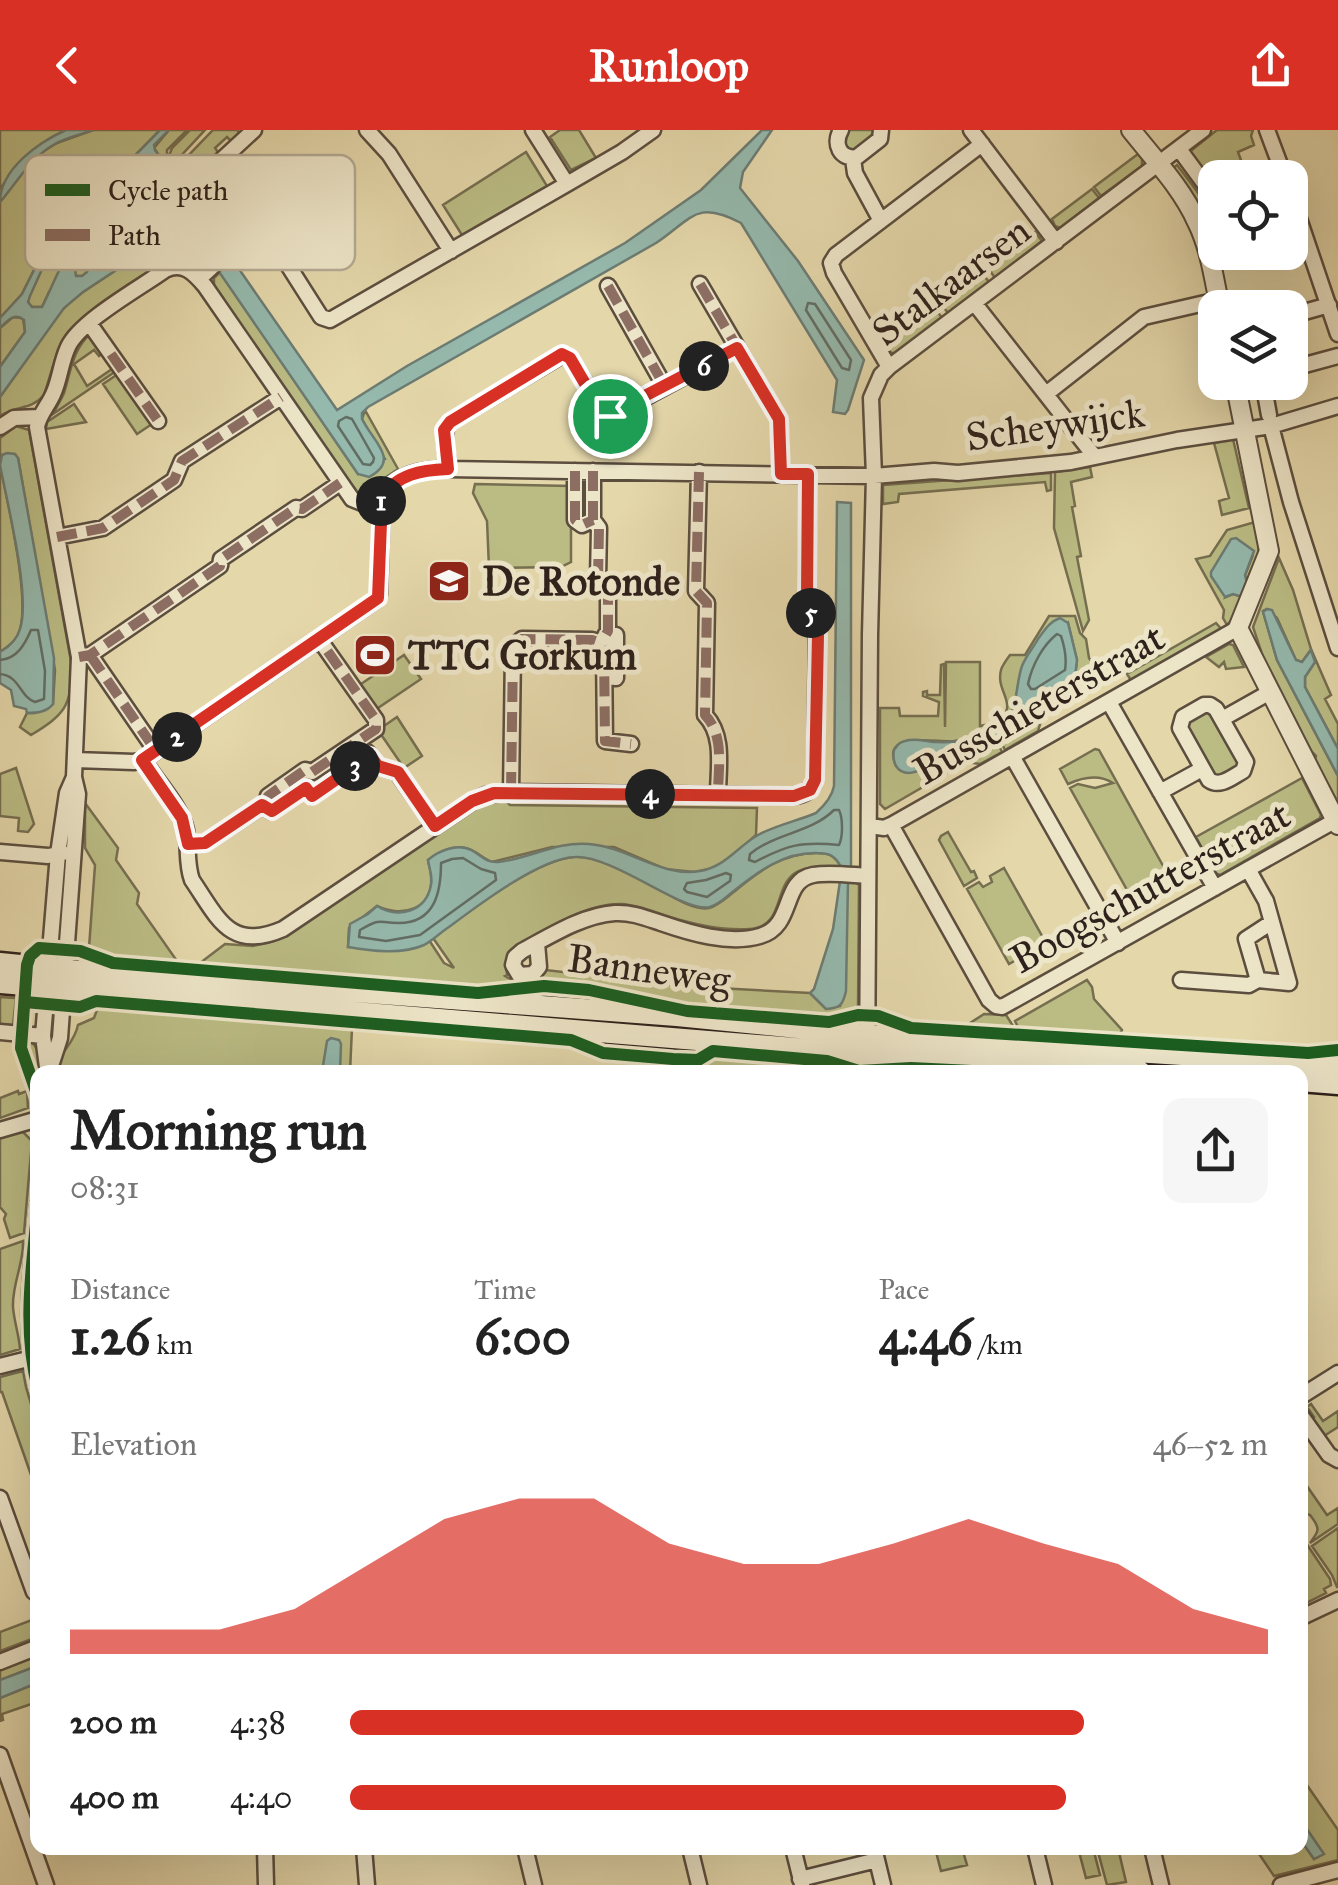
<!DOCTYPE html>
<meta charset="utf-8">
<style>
:root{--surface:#fff;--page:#f6f6f6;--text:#222;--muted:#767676;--accent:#d93025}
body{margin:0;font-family:"IM FELL Great Primer",serif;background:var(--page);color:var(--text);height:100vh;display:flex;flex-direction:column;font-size:38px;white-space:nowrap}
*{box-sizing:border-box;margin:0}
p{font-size:32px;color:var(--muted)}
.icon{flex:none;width:55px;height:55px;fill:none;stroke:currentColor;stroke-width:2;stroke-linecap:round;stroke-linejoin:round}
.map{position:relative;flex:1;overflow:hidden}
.details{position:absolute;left:30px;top:935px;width:1278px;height:790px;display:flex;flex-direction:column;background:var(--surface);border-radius:20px;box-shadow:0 10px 40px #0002}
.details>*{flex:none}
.tools{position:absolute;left:1198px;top:30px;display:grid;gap:20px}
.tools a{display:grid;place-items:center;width:110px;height:110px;border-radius:20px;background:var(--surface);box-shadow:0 10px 40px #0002;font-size:50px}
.pin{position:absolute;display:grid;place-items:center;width:85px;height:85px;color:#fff;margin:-42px;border:5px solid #fff;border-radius:50%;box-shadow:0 2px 10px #0007}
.km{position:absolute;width:50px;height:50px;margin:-25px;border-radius:50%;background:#222;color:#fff;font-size:28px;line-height:50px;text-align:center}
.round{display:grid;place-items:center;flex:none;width:105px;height:105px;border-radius:20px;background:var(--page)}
.summary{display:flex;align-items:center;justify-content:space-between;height:170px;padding:0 40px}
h1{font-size:55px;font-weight:700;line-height:75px}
.figures{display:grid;grid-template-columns:repeat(3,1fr);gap:15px;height:170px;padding:10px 40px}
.figures div{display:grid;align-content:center}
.figures b{font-size:50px;font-weight:700}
.figures small{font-size:28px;font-weight:400}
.figures p{font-size:28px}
.chart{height:280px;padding:20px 40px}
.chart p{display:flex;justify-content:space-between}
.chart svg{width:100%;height:180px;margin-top:10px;fill:var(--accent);opacity:.7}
ul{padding:0 40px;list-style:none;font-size:32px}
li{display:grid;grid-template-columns:160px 120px 1fr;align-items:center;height:75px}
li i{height:25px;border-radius:12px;background:var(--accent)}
header{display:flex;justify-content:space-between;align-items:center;height:130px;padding:0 40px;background:var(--accent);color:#fff;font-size:45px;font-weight:700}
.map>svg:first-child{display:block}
.green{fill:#bbbc84;stroke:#756e50;stroke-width:2.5}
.water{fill:#95b9ad;stroke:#6c7c73;stroke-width:2.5;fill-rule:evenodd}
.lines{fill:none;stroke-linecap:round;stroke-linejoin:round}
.shore{stroke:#626d64;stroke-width:2.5}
.minor-casing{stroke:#5c4e3f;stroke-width:19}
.tertiary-casing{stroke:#5c4e3f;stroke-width:22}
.secondary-casing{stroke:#2f211b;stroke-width:25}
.minor{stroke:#ede5c8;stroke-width:14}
.tertiary{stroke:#ede5c8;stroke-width:18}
.secondary{stroke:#ede5c8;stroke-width:20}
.quiet{stroke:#8d6e63;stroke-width:10;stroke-dasharray:20 10;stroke-linecap:butt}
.cycleway-casing{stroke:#ede5c8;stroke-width:19}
.cycleway{stroke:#1b5e20;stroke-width:12}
.route-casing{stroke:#fff;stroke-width:20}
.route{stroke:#d93025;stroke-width:12}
.labels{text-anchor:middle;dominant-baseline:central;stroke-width:10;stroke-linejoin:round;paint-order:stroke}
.street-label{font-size:40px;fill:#2f211b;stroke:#ede5c8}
.poi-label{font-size:40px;font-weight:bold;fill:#2f211b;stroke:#ede5c8;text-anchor:start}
.key{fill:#ede5c8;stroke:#b4aa94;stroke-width:2.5}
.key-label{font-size:28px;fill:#2f211b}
</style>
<header><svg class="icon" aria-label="back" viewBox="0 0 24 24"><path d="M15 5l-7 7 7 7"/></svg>Runloop<svg class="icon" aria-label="share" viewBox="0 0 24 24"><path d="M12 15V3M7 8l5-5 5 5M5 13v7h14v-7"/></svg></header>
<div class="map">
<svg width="1338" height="1755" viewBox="0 0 1338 1755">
<rect width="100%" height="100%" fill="#e4d7aa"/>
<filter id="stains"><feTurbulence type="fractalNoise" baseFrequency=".002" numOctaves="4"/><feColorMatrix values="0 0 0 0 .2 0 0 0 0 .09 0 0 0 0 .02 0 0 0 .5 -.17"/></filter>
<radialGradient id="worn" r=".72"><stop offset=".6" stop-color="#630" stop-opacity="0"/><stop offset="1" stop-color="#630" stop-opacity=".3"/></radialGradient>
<path class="green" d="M0,0H66C37,13 19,33 0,59Z
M93,0H160L46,116L22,164L0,188V72L30,33L44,21L57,13Z
M169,0H187L167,20V28L201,87L209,97L208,98L154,18Z
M190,0H205L177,30L180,34L213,0H237L242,6L233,13L227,7L215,18L220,25L210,34L232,76L212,95L204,86L169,26L172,18Z
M560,0H579L596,28L571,40L550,7Z
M850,0H876L877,4L851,24L842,13L844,4Z
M1217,0H1253L1251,6L1254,15L1238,22L1247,47L1215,48V64L1187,24Z
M526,22L547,56L462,105L443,75Z
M1138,24L1142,29V36L1101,66L1094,57Z
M1177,35C1199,64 1215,78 1215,116L1203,83L1172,39Z
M137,37C158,41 184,87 154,92C144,93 130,89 120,87L49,162L42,177H32L28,173L29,166L47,128L118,50L129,40Z
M1092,59L1099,68L1060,98L1055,96L1052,89Z
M1035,102L1042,111L995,148L988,138Z
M124,105L130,109L127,115L111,123L87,142L83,146H75V139C87,123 103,109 124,105Z
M198,106L210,129C195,144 185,125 165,132L81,190L68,202L58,220L44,265C31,281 15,275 0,286V267L56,186L74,168L160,111Z
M220,142L358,344L385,329L362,289L365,280L398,339L360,365L355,362L214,157V148Z
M982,143L989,152L948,183L941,174Z
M935,178L942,188L895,223H891L886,215Z
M13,187L23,188L25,202L0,237V198Z
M91,203L103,223L99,226L94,220L74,234L87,256L112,239L109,232L119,239L53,284C56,278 61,270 64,263C71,241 72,220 91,203Z
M121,242L155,292L137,304L103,254Z
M74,274L86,292L46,299L47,292Z
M16,296L29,300L72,537C72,576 64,585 31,605L20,597L27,583H35L53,574L55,540L18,328L2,325L0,330V308Z
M1233,309L1249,378L1222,385L1219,371L1229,368L1214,313Z
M0,333C7,371 30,466 20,499C17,510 9,516 0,522Z
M1090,337L1092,347L1071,352L1075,376L1072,377L1081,426L1077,427L1089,490L1083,501L1054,398L1055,342Z
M1051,343V360L1047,361L1045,352L899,364L898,372L883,374V355Z
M475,354L571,356V432L561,437L489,438L487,391L473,363Z
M1255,392C1261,423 1260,428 1248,457L1245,445L1253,425L1226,467L1233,464L1243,467L1235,487L1227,495L1223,488L1224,480L1196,429L1210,426L1227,400Z
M1279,428L1293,460L1311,519L1331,565L1325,569L1338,594V619L1305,557V547L1315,532L1310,521L1302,532L1296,530L1277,488L1267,479L1263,481L1277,530L1338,646V673L1315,630L1316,626L1311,621L1265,533L1253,497Z
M1049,486H1075L1080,503L1086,509L1089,528L1105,552L1042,588L1038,601L1005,620L1000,610L1037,571L1076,538L1077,530L1068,493L1019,550L1016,569L1011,583L996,599L995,596C1022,573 995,564 1001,540C1002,536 1007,529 1010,525H1025Z
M1216,493L1223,501L1132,552L1127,544Z
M1229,514L1233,515L1244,537L1226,539L1224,532L1219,537L1206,527Z
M404,525L421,549L375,580L358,556Z
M946,532H980V596L990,594L993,601C981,607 968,609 954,611C936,613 880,599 896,636L915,642L951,623L987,617L997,612L1002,622L980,634L966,632L885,679L880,674V578H899L900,586H938L939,572L923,566V562L927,561V565H940L941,535L944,534L945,597Z
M1203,580L1212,582L1239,629V637L1215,648L1186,600V591Z
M397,587L422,626L404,638L378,600Z
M1095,619L1099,620L1167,743V747L1131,767L1070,658L1078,654L1095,658L1113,653C1099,644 1083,647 1068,654L1060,639Z
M16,638L34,694L28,702L18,701L19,688L0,686V644Z
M1302,648L1321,685L1320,688L1220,745L1215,743L1196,707Z
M495,670H505L510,675L757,678L756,705L727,731L710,739L694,742L665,739L614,717H552L492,732C484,729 477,722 469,719C455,714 439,722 428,730C429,736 431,741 431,746C434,780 402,788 377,776L349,798L348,817L425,814L429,810L444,833L454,838L433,808C466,784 533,731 573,727C598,724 637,747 659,759C672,766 693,781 709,778C719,775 727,767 735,761C759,741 783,723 816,723C829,723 834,725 841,737C826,739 808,734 795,743C773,758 785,796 750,799C723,801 692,794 667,786C652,781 637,775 622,774C592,773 560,791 535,805C515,817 504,819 507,845L505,846C518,855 535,849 546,840L681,856L810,863L826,879L840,876L848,751H854L859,755L858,876L854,880L831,886L691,875L567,853L531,852L483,858L200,833L225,814L253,816L274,811L468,679Z
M85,673L118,718L116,730L139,763L137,774L177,831L110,826L89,818L95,735L85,718Z
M948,702L971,742L974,741L977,748L964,756L939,710L941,706Z
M1004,738L1046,813L1009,834L967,759L979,752L983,757L992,752L990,746Z
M1087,850L1092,857L1094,869L1122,900L1119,906L1019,899L1015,891Z
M0,867L16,868L13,895L0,894Z
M98,877L352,898L350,942H56C58,922 74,915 78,895L94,888Z
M984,884L1006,885L1015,899L964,897Z
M25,908C46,917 38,941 37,959L24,918Z
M716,927L822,936L846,942H788L784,936L773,942H724L712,937L700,938L692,942H658L657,936L660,933L698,936Z
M18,961L19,964L27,961L28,978L0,988V968Z
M19,1002H23L32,1011L24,1103L10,1108L4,1089L6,1084L0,1077V1008Z
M23,1111C24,1133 12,1154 13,1177C14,1191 19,1205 20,1219L0,1225V1119Z
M23,1241L26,1257L37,1294V1362L2,1262H0V1247Z
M1311,1274L1323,1291L1338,1281V1297L1324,1306L1309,1291L1314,1287L1307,1277Z
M1300,1346L1327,1385L1338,1378V1394L1310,1413C1319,1401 1321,1399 1310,1385L1300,1381Z
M1338,1398V1457H1337L1332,1445L1312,1416Z
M1300,1412L1306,1413L1330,1449L1331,1455L1324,1459L1326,1463L1302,1475L1300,1474Z
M37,1488V1507L0,1521V1502Z
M37,1523V1536L0,1550V1538Z
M37,1553V1572L2,1584L3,1590L0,1591V1568Z
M1300,1645L1338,1700V1730L1274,1746L1255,1718H1300V1709L1314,1729L1323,1724L1300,1689Z
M935,1718H962L967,1735L941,1741Z
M1078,1718H1093L1100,1745L1086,1748Z
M1097,1718H1118L1126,1752L1107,1755Z"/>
<path class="water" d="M66,0H93C81,5 67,7 55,14C31,27 18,51 0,72C0,39 39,12 66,0Z
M160,0H169L154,15L155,20L199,88L223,116L337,280L407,236L625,113L701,60L762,0H772L743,42L740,58L798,131L864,230L848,280L845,284L833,282L837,250L741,93C696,69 692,89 656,113L368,277L362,283V289C373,312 401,330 369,347L358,344L202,117V110L198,106L175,107L160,111L83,162L64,178L0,267V237L25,202L24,190C14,182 7,191 0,198V188L22,164L46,116ZM137,37C154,39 181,78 159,90C148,96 132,87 120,87C113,87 105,93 99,96C65,113 58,146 42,177H32L28,172L30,166L47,128L118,49L129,40ZM124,105L130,109L127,115L88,139L87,142L82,146H76L75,139C87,123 103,109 124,105Z
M7,323L15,324L18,328L54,528L53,574C47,582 37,583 27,583L26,579L14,576L11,560L0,553V522C9,517 17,510 20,499C31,466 7,373 0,335L2,325Z
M837,372L851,373V737H841C835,725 829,723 817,723C784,722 759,741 735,760C727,766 720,774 710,777C684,784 614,725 575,727C540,728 477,776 449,797C441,802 432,811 424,815C402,825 371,821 348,817L350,794L368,784L377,776C398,789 426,782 431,755C433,746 429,738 428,730C438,721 457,713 471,720C481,725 485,733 498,732C529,729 557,711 589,714C628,717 662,748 700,741C725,737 737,717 758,705C776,695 797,691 816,683C825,675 832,667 834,656Z
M1236,408L1254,421L1245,445L1248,457L1243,467L1233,464L1225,467L1211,446V442L1231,409Z
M1267,479L1272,480L1296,530L1302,532L1311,520L1315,532L1305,547V557L1338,619V646L1277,530L1263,482Z
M1060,488L1068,493L1077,530L1075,547C1064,554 1052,557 1042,567C1028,580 1020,597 1004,608C986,620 964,618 944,626C934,630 920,643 909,643C896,643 892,631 894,620C898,615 898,613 905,611C916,607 926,612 936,612C957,613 987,609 1003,594C1019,578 1015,556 1022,536C1026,526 1033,518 1038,509C1045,500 1049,492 1060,488Z
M840,751H848L846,861C843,875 840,878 826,879L810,863L814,859L833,799Z
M331,908L339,910L341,914L340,942H322L327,911Z
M37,1536V1553L0,1568V1550Z
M1300,1689L1324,1724L1314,1729L1300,1709Z"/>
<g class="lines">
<path class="shore" d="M808,173L815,174L851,230L849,240L842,238L806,180Z
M346,287L352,289L374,328L373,332L370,335L363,334L338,296L339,291Z
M1057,504L1061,506C1065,518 1067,528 1065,540L1035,559H1031L1028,554C1032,535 1043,515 1057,504Z
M0,530C17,529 25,514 31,500H38L45,541L44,569L35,572C19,566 20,546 0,544
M834,680H839C843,688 843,707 839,715C802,711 787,715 755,732L749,730L750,724C775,703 811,703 834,680Z
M463,728L481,739L495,743L496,750L420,805L386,811L359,807L360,800C383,787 376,793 399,793C435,793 441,762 441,733L452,729Z
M726,743L731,745L730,751L707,767L687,762L684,759L687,753L706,750Z"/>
<g class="minor-casing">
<path id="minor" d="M254,0L215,36L213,49L279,121L321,187L330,190L567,54L622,22L653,0
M367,0L389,24L451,121
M533,0L567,54
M841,0C833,14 840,30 857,27L880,9L881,0
M971,0L1056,112
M1267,0L1285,48
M1179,19L1215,68
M853,29L855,43L881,91
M1290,62L1338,204
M199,149L256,96
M700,154L779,289L781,343
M608,156L665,257L737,218
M975,174L1095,327
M1290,186L1329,175
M89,193L158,291
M889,237L834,143L831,133L836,125L982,14
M1290,239L1338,226
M1263,252L1269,285
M1046,264L1144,187L1218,170
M1271,296L1291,372L1338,518
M0,297L14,288L39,287
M448,339C448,324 440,304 450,292L562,225L570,228L605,286L613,285L665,257
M575,341V390L582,395L593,390
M593,341V390L599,398L598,449L608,459V501L601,513
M699,342L696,461L707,473L705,585C725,606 718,638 718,665
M57,407L103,398L174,350L182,331L281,267
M90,525L156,621
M79,527L90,525L220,436L221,429L296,378L302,379L340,353
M605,547L616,548V505L606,504
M1109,572L1215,758
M1204,575H1210L1216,579L1246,632L1243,641C1232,647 1220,658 1209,650L1180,598L1183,587Z
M1222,589L1270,562
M367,622L377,636L397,642L435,696
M1012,626L1118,813
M75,630L134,632L143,630L376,470L379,464L382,368C396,343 422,339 448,339L874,346L934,341L958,343L1071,332L1177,310L1271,296L1338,276
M143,630C155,649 182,678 186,700C189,717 186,734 192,750C218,788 230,822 283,799L473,671L486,665L511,662L794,666C805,665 812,660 815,650L817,505L807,468L808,344
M511,662L513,522L515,515L522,509L592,510L601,513L604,520L605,611L631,614
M1160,662L1202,639
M262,675L271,681L306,658L312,666L370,626
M891,695L989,870L996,876L1002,877L1336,690
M870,696L884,698L891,695L1238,498
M188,714L205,713L266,673L268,666L305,640L312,642L376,599V590L319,509
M0,722L48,726L63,723
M537,813L539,837L533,844L519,845L513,835L515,827L522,821C550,806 583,785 615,783C631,782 646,788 661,793C690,803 729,815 760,806C795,796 781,751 813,745C830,742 850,745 867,746
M1181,850L1249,855L1258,850L1289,853L1266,771L1248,739
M1258,850L1246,809L1272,792
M0,902L43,906
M47,937L43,906L58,724L67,663L74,647
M49,942L60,908L76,691L78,664L74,647L79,527L37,297C39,284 49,275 54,262C60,248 61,232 68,217C80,191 140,158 165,140C183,131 194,143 205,156L352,369L362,373L381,372
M867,942L870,505L874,346L871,268L881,245L889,237L1203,0
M0,1000L38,989
M38,1075C32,1136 22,1198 38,1259
M0,1236L32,1228
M1300,1267L1338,1243
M1300,1284L1329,1325L1338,1330
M0,1368L34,1462
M1300,1488L1338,1470
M0,1532L38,1517
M0,1625L46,1755
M265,1718L266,1755
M364,1718L367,1755
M525,1718L534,1755
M690,1718L699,1755
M793,1718L802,1754
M874,1718L883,1755
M1035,1718L1044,1755
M1152,1718L1161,1755
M800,1749L877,1730
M1281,1755L1338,1740"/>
</g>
<g class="tertiary-casing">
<path id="tertiary" d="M1131,0C1154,29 1182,58 1197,92C1210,118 1214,149 1220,178
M1235,252L1269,421L1238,498L1338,695"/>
</g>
<g class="secondary-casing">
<path id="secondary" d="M0,833L99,843L677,886L867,905L1338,935
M0,853L867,924L1141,942
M1300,951L1338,954"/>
</g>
<use href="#minor" class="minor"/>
<use href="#tertiary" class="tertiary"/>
<use href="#secondary" class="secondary"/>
<path class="quiet" d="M700,154L779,289L781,343
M608,156L665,257L737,218
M111,224L158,291
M448,339C448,324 440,304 450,292L562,225L570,228L605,286L613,285L665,257
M575,341V390L582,395L593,390
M593,341V390L599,398L598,449L608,459V501L601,513
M699,342L696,461L707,473L705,585C725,606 718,638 718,665
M57,407L103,398L174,350L182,331L281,267
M90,525L156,621
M79,527L90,525L220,436L221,429L296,378L302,379L340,353
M364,617L377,636L397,642L435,696
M511,662L513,522L515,515L522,509L592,510L601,513L604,520L605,611L631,614
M262,675L271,681L306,658L312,666L370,626
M188,714L205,713L266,673L268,666L305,640L312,642L376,599V590L319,509"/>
<g class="cycleway-casing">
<path id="cycleway" d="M39,818L80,821L113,833L478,863L544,856L589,860L687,881L829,892L858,885L878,886L911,898L1308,923L1338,920
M25,872L80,877L96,871L571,910L603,923L673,929L698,930L713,921L827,931L859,941L911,938L992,942
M38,967L21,918L27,835L30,826L39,818
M38,1075C32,1136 22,1198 38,1259"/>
</g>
<use href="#cycleway" class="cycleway"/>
</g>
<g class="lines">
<g class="route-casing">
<path id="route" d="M737,218L779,289L781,344H808L807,468L818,505L815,650L810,660L794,666L494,663L472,671L435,696L398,642L378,636L370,626L312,666L306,658L272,681L262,675L205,713L188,714L182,688L142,630L378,468L382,368C396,344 422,340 448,339L444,300L450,292L562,224L570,228L601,281L606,286Z"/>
</g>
<use href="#route" class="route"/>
</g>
<defs>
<g id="school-square" transform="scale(2.25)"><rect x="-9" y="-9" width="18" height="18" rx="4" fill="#8f2418" stroke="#ede5c8"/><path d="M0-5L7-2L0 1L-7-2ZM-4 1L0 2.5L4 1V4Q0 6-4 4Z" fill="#fff"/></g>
<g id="stadium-square" transform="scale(2.25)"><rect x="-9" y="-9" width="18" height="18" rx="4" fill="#8f2418" stroke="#ede5c8"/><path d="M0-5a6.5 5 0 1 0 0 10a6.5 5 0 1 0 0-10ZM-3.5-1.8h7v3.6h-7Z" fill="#fff"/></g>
</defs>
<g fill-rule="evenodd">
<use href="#school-square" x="449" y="451"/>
<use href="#stadium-square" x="375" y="525"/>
</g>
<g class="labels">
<g class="street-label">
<text transform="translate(951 151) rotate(-37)">Stalkaarsen</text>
<text transform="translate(1055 295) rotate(-8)">Scheywijck</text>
<text transform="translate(1039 574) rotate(-30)">Busschieterstraat</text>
<text transform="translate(1150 757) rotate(-29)">Boogschutterstraat</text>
<text transform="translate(649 839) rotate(8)">Banneweg</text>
</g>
<g class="poi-label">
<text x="482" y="451">De Rotonde</text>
<text x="408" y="525">TTC Gorkum</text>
</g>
</g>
<rect x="25" y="25" width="330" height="115" rx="15" class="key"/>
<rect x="45" y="54" width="45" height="12" fill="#1b5e20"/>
<rect x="45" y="99" width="45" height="12" fill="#8d6e63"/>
<g class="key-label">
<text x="108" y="70">Cycle path</text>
<text x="108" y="115">Path</text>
</g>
<rect width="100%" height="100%" filter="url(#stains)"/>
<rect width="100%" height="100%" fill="url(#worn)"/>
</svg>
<div class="tools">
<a><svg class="icon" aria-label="locate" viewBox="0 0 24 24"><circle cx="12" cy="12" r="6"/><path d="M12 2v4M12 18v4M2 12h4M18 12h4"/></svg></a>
<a><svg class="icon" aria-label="layers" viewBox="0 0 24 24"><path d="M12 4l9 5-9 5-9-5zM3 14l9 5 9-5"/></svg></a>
</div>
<div class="pin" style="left:610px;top:286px;background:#1e9e55"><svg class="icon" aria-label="arrive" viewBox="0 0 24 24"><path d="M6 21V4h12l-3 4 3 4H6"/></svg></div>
<b class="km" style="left:381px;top:371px">1</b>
<b class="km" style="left:177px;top:607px">2</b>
<b class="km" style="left:355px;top:636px">3</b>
<b class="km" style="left:650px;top:664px">4</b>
<b class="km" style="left:811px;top:483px">5</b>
<b class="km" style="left:704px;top:236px">6</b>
<section class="details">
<div class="summary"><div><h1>Morning run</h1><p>08:31</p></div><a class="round"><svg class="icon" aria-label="share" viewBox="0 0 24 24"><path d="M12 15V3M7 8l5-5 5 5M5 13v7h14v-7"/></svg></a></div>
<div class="figures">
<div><p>Distance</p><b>1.26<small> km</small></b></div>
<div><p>Time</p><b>6:00</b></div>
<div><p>Pace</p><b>4:46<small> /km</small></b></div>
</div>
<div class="chart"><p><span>Elevation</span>46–52 m</p>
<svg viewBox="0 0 160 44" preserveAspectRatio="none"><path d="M0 44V38L10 38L20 38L30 33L40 22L50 11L60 6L70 6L80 17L90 22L100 22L110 17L120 11L130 17L140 22L150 33L160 38V44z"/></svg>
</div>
<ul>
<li><b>200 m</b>4:38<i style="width:80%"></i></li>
<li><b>400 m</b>4:40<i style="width:78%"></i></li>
</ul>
</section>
</div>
